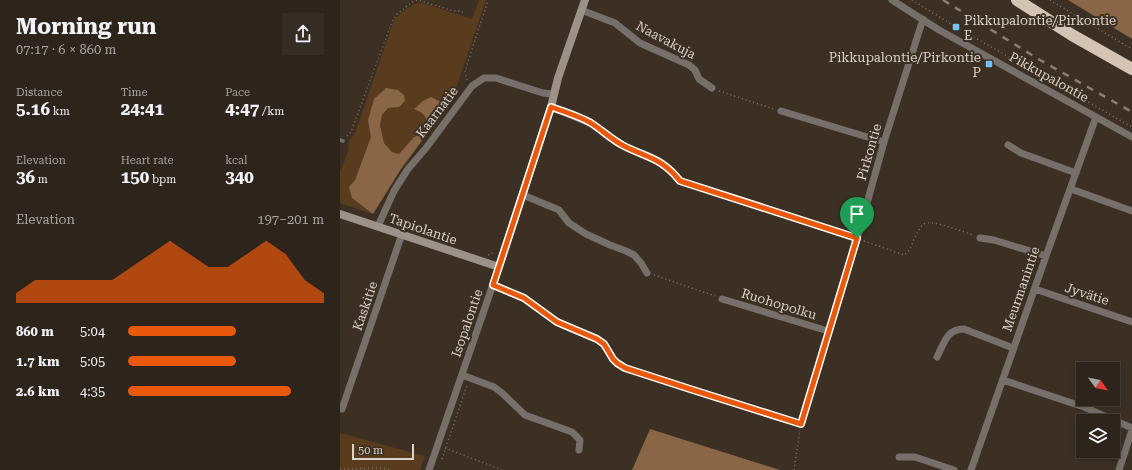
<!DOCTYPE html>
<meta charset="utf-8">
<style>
:root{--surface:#2d241c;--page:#352c25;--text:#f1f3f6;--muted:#a7a4a3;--line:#48413b;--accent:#ea580c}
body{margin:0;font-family:"Roboto Serif",serif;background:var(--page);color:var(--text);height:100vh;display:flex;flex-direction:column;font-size:15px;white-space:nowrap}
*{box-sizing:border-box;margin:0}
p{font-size:13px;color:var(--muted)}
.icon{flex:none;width:22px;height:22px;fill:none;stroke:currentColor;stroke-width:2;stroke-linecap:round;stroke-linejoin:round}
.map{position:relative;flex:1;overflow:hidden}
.drawer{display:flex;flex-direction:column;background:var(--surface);width:340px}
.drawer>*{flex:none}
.needle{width:26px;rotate:123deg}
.fabs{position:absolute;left:736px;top:362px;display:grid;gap:8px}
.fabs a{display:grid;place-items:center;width:44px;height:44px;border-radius:0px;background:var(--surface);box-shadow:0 2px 6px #0003,0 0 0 1px var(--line);font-size:20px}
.scale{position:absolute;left:12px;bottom:10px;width:62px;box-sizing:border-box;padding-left:4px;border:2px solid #dad2cb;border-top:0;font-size:11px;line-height:14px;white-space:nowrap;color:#dad2cb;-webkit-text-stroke:3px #3c3025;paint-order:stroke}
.pin{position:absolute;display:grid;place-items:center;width:34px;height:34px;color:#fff;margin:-41px -17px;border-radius:50% 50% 50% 0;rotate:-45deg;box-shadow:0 0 4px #0007}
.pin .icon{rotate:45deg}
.round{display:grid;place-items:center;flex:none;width:42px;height:42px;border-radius:0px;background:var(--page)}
.headline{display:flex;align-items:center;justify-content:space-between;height:68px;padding:0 16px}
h1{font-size:22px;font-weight:700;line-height:30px}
.figures{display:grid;grid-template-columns:repeat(3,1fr);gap:6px;height:68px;padding:4px 16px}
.figures div{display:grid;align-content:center}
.figures b{font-size:17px;font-weight:700}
.figures small{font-size:11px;font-weight:400}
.figures p{font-size:11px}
.chart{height:112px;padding:8px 16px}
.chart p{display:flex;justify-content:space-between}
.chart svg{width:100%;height:72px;margin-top:4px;fill:var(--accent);opacity:.7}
ul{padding:0 16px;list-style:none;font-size:13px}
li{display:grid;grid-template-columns:64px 48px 1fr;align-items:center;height:30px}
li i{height:10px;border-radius:5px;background:var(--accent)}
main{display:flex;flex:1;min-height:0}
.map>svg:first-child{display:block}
.green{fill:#593c1d}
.forest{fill:#886646}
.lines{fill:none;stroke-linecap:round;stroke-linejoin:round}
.path{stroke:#7d736a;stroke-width:1.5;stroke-dasharray:1 3;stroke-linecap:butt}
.lane{stroke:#77706a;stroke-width:3.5}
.street{stroke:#77706a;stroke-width:7}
.secondary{stroke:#9c9289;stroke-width:8}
.highway{stroke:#d4c4b6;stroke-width:12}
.rail{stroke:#897f76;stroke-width:2.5;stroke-dasharray:7 7;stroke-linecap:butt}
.route-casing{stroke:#fff;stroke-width:8}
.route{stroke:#ea580c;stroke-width:5}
.poi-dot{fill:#75c0f6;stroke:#3c3025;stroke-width:1.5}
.labels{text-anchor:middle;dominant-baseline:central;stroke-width:4;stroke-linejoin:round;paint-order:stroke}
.poi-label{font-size:13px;fill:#dad2cb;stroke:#3c3025;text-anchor:start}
.street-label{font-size:13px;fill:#dad2cb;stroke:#3c3025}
</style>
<main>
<section class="drawer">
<div class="headline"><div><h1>Morning run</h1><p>07:17 · 6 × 860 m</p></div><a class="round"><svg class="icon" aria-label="share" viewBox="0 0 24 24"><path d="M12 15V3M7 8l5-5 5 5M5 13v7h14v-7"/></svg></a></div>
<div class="figures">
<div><p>Distance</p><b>5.16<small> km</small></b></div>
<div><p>Time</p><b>24:41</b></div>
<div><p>Pace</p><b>4:47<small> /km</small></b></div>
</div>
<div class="figures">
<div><p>Elevation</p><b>36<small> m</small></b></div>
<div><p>Heart rate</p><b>150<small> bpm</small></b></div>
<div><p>kcal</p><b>340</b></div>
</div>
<div class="chart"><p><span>Elevation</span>197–201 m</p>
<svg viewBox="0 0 160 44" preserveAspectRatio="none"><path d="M0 44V38L10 30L20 30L30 30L40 30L50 30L60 22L70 14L80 6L90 14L100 22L110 22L120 14L130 6L140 14L150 30L160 38V44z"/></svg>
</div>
<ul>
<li><b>860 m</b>5:04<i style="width:55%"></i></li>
<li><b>1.7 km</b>5:05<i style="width:55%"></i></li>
<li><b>2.6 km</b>4:35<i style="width:83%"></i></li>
</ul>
</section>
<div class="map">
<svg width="792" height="470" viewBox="0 0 792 470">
<rect width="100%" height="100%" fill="#3c3025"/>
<path class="green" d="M139,0H146L115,91L107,108L103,103L81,112L87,119L89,132L84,138L79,135L74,137L59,154L52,152L44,143L40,125L42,115L48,108L59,107L64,95L58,90L50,89L15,180L9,187L26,207L33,214L0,203V170H1L9,149C5,142 13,138 16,131L54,20C62,12 71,3 83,3L132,19Z
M0,433L85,456L80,470H0Z"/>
<path class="forest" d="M728,0H792V39Z
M46,88L58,90L64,95L65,101L59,107L48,108L42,115L40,125L44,143L52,152L59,154L74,137L79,135L84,138L61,169L33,214L12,198L9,187L15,180L31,137L28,120L34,99Z
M91,97L103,103L107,108L89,132C87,119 87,114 74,109L83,101Z
M310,429L440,470H292Z"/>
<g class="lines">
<path class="path" d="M572,0L616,27L792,127
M710,0L792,49
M127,80L125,71L148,0
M379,91L434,109
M7,136L11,132L52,22L56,15L66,7L72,2L78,0L110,10L123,12
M348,184L405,202
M524,241L564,255C570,251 572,245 574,239C577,234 579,227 584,224C592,219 623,232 633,235
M148,255L155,252
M314,275L375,296
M274,360L277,363L285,368L346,388
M105,448L162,470
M102,459L127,385
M0,469L42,468L52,470
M454,470L460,430"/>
<path class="lane" d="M0,140L3,141"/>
<path class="street" d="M552,0L599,30L792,137
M241,10L275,23L300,43L349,65L355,70L359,79L372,88
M211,107L250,123L267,135L284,146L321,162L332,171L340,181
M441,111L544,142
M668,145L681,153L736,173
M731,189L792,211
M183,195L219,210L229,223L246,234L270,245L286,251L294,255L301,263L307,273
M412,204L517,239
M38,226L54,191L68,169L86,148L132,86L144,78H156L203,93L213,94
M640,238L654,240L706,256
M153,285L184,298L217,322L257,339L264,344L270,353
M695,289L792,322
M382,299L488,331
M597,357C604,344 606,329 624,329L673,348
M122,375L154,387L162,393L185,415L232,432L240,440L239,450
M663,380L744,407L792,428
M353,390L461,424L517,239L544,142L583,19
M2,409L62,234
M559,457H575L614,470
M89,470L159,267
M631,470L706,256L756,117
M779,470L792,430"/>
<path class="secondary" d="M0,214L159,267L211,107L218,78L245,0"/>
<path class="highway" d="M677,0L732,35L792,69"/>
<path class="rail" d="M603,0L700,60L792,112"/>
</g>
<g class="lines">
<g class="route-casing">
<path id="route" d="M211,107C223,111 241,117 251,123C262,130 272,140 284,146C308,158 322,158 340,181L517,238L461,424L353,390L285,368L277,363L273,359L264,344L257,339L217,322L184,298L153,285Z"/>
</g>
<use href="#route" class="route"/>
</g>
<g class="poi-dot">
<rect x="612" y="23" width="8" height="8" rx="2"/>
<rect x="645" y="60" width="8" height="8" rx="2"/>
</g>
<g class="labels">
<g class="poi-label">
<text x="624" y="20">Pikkupalontie/Pirkontie<tspan x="624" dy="15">E</tspan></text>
<text x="641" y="57" text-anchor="end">Pikkupalontie/Pirkontie<tspan x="641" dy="15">P</tspan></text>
</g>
<g class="street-label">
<text transform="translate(326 40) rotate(28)">Naavakuja</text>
<text transform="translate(709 77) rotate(29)">Pikkupalontie</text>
<text transform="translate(97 112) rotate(-53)">Kaarnatie</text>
<text transform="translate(529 152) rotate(-74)">Pirkontie</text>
<text transform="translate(83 229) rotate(19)">Tapiolantie</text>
<text transform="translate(681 289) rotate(-71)">Meurmanintie</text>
<text transform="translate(747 294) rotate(18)">Jyvätie</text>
<text transform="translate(439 304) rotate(17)">Ruohopolku</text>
<text transform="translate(25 306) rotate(-71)">Kaskitie</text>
<text transform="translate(127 323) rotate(-71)">Isopalontie</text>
</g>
</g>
</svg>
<div class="fabs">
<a><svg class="needle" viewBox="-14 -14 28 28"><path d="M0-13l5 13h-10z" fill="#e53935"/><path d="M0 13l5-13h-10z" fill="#a7a4a3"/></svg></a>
<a><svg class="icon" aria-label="layers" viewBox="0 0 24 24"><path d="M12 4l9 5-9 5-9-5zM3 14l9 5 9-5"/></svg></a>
</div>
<div class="scale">50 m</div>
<div class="pin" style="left:517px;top:238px;background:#1e9e55"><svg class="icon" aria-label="arrive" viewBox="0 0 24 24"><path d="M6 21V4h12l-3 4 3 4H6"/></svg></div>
</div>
</main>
